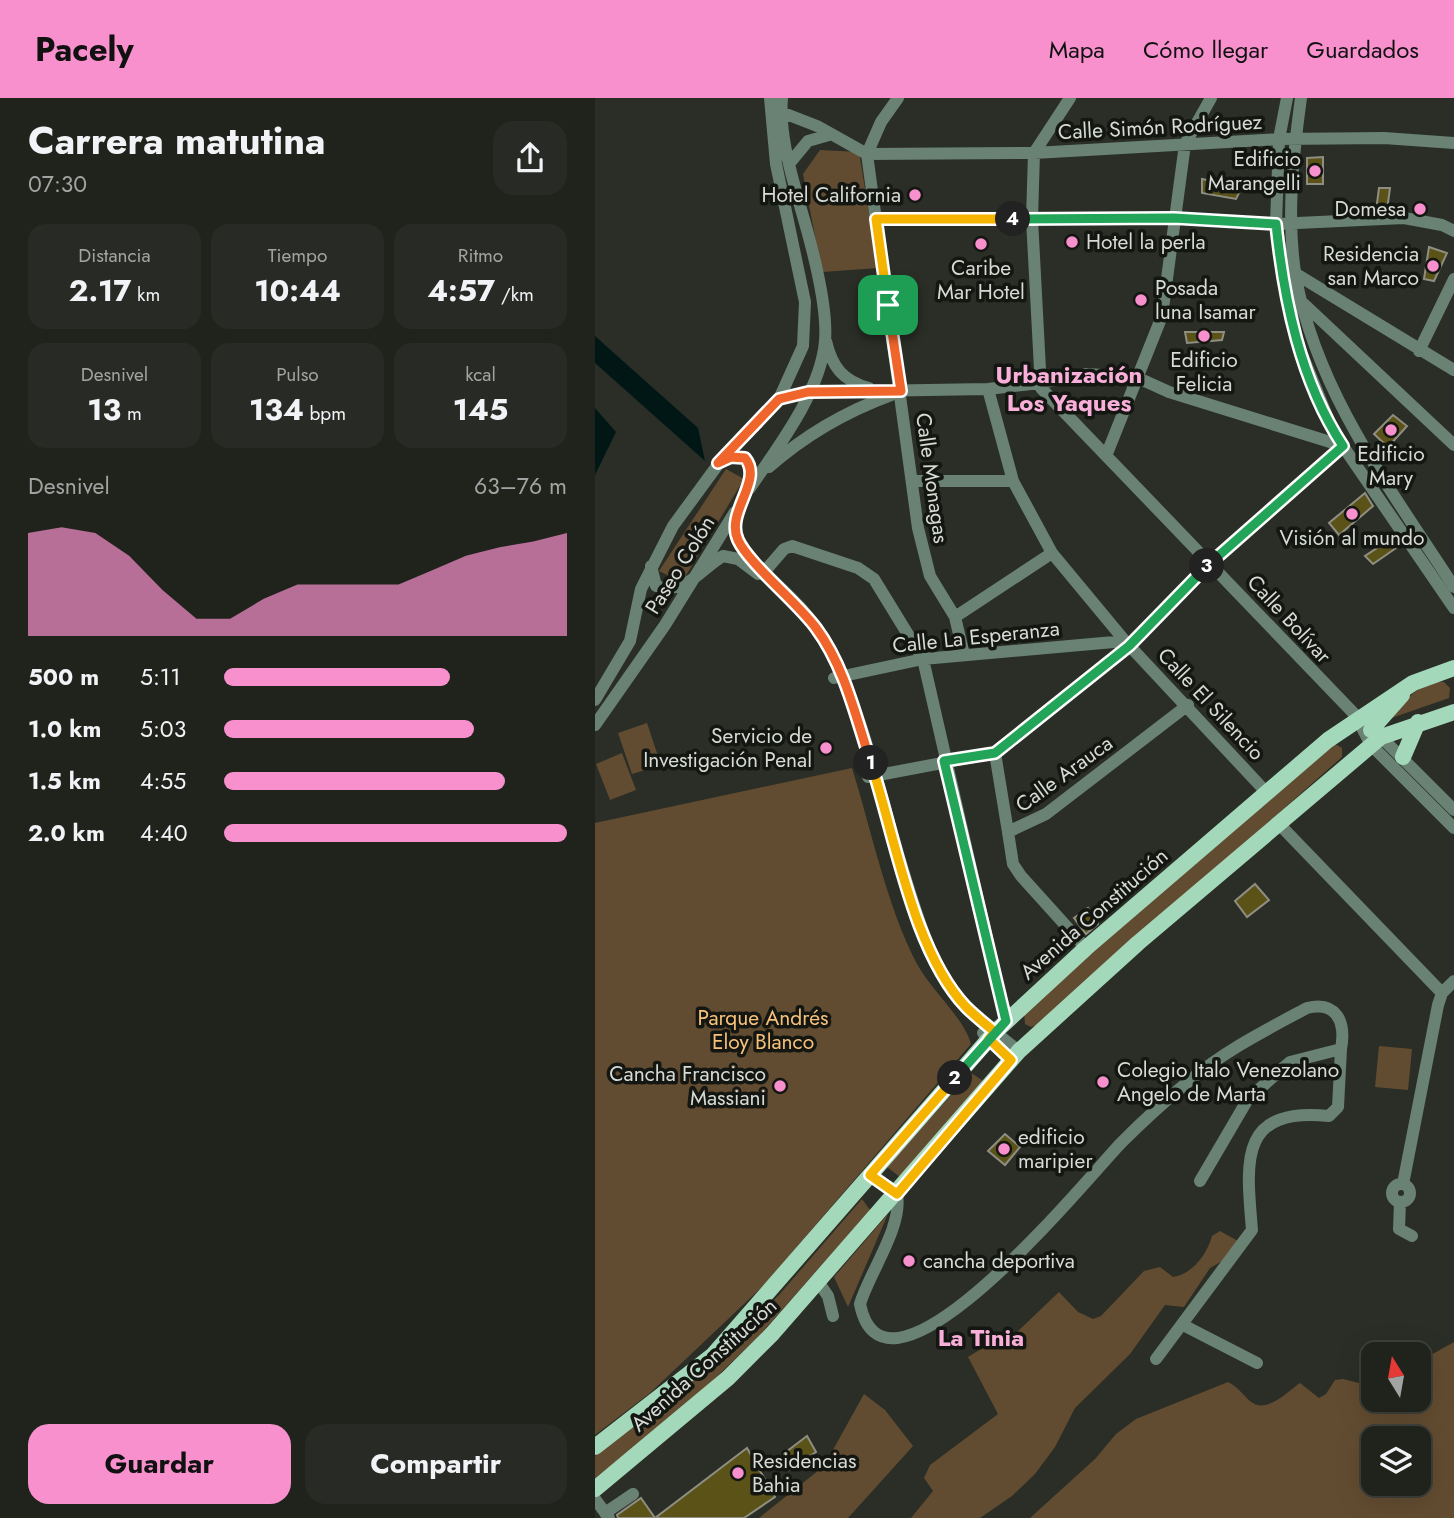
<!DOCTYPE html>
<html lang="es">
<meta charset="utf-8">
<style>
:root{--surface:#20221c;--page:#282a25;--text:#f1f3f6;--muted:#a2a4a3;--line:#3d3f3b;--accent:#f790cd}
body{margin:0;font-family:Jost,sans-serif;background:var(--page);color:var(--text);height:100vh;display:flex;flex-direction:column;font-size:26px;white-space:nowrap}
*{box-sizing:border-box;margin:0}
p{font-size:23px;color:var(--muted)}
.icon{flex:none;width:38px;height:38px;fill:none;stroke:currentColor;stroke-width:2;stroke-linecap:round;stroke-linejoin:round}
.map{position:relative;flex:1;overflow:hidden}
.sheet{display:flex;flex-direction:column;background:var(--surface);width:595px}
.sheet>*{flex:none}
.needle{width:46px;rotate:349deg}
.buttons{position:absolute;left:766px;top:1244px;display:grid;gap:14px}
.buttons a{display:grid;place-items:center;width:70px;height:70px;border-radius:14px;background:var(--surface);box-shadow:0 7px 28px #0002,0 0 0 2px var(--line);font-size:35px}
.pin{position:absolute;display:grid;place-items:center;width:60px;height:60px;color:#fff;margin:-30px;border-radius:14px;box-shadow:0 4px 10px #0006}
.km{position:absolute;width:35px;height:35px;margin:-18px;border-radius:50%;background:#222;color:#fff;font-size:19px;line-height:35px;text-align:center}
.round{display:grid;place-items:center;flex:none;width:74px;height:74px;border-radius:21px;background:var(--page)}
.overview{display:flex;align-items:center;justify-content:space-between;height:119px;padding:0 28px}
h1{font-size:38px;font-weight:700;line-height:52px}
.metrics{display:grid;grid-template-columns:repeat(3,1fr);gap:10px;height:119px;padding:7px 28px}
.metrics div{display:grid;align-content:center;border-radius:18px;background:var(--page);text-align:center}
.metrics b{font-size:30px;font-weight:700}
.metrics small{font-size:19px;font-weight:400}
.metrics p{font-size:19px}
.chart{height:196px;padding:14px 28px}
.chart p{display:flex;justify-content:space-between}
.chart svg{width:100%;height:126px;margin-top:7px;fill:var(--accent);opacity:.7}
.cta{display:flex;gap:14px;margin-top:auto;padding:14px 28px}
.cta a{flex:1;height:80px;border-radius:21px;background:var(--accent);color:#111;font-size:28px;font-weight:700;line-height:80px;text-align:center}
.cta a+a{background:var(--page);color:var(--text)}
ul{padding:0 28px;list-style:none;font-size:23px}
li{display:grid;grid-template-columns:112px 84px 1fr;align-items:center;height:52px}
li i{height:18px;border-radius:9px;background:var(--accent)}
header{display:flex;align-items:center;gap:42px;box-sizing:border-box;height:98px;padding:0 35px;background:var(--accent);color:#111}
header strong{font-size:33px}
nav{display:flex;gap:38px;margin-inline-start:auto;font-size:24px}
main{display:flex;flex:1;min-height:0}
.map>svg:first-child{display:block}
.green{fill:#624c31;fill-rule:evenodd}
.water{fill:#011716}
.building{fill:#5a5217;stroke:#8f8e83;stroke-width:2}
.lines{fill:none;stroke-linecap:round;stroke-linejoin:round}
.minor{stroke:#698274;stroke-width:12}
.major{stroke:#a4d8bb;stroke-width:16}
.split-1-casing{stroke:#fff;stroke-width:14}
.split-2-casing{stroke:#fff;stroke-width:14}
.split-3-casing{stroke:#fff;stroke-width:14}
.split-4-casing{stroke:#fff;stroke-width:14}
.split-5-casing{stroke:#fff;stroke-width:14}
.split-1{stroke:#f0652b;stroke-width:9}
.split-2{stroke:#f5b400;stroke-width:9}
.split-3{stroke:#22a559;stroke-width:9}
.split-4{stroke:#22a559;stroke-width:9}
.split-5{stroke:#f5b400;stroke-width:9}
.poi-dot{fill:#f790cd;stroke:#141612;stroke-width:2.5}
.labels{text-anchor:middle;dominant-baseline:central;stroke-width:7;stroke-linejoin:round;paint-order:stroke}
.street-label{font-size:21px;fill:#d7dbd5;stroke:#141612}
.poi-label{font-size:21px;fill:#d7dbd5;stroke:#141612;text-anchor:end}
.park-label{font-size:21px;fill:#f7c17a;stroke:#141612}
.quarter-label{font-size:24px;font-weight:bold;fill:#f9afd9;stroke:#141612}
</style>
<header>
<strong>Pacely</strong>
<nav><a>Mapa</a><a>Cómo llegar</a><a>Guardados</a></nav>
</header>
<main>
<section class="sheet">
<div class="overview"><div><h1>Carrera matutina</h1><p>07:30</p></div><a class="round"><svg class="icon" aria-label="share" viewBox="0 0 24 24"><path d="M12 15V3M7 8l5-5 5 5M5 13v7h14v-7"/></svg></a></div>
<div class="metrics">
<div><p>Distancia</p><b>2.17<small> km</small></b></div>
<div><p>Tiempo</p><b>10:44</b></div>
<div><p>Ritmo</p><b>4:57<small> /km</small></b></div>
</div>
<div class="metrics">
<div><p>Desnivel</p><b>13<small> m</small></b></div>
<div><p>Pulso</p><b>134<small> bpm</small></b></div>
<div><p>kcal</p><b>145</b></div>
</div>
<div class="chart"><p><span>Desnivel</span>63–76 m</p>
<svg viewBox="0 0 160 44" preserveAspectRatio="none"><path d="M0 44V8L10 6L20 8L30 16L40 28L50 38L60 38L70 31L80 26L90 26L100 26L110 26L120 21L130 16L140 13L150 11L160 8V44z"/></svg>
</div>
<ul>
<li><b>500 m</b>5:11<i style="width:66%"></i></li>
<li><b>1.0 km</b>5:03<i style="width:73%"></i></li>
<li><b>1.5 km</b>4:55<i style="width:82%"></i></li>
<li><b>2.0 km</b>4:40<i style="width:100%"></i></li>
</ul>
<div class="cta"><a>Guardar</a><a>Compartir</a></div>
</section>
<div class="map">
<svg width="859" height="1420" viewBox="0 0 859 1420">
<rect width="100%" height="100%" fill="#2a2e26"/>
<path class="green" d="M225,52L264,54L283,170L227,174L208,76Z
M131,371L149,381L87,484L64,473Z
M842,583L849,584L855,590L854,600L788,623L825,589Z
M52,625L66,667L37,676L23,635Z
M735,643L747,650V659L445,926L436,929L430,926L429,914Z
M27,655L41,692L15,702L1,666Z
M257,670C276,731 292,809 322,866C336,892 369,920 376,946L169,1187L55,1295L0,1337V725Z
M784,948L817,951L813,992L780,989Z
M376,975L390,984L305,1079L292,1069Z
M267,1101L275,1112L163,1239L90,1309L0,1380V1358L86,1293L184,1197Z
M293,1116L253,1209L239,1179Z
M625,1133L643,1143L634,1159L615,1170L589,1209L570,1207L535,1256L480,1310L460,1349L440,1376L417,1398L385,1420H316L338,1393L329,1380L335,1367L403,1316L373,1259L399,1243L421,1235L464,1194L483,1214L498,1221L506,1218L549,1173L565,1169L578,1179C598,1176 612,1156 617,1138Z
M859,1244V1420H435L500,1361L521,1336L541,1321L633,1284C643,1289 647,1296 655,1303C671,1317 692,1294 705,1285L724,1300L731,1296L740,1282L748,1281L764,1285L779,1278V1302H782L781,1307L787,1314L804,1315L810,1310L809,1302H824L827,1262ZM779,1340H824V1386H779Z
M269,1296L290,1312L318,1348L253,1420H164L229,1368Z"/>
<path class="water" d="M0,238L103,330L110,363L0,265Z
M0,310L21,334L0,377Z"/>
<path class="building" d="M728,59V86H712V60Z
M607,81L647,89L641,101L607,95Z
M784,90H795L792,112L781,113Z
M834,149L852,155L839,183L829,181Z
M590,234H629L627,242L592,245Z
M798,317L812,328L793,349L779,336Z
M770,395L778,408L744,437L734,425Z
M799,439L804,448L778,466L770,458Z
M660,786L674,802L652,819L640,803Z
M493,810L503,826L491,836L479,820Z
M410,1036L425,1049L410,1067L393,1053Z
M212,1338L221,1354L194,1372L187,1357Z
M152,1350L180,1399L149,1420H60Z
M46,1400L60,1420H23L22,1417Z"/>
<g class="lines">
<path class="minor" d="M303,0L286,24L272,56L323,430L335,478L360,519L369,557
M475,0L439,55L437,121L446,290L768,625
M692,0L684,41L681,126L702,244L739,335L859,510
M706,0C698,58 691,122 701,180C722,295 797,393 859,489
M186,14L222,28L272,56L439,55L684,41L789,40L859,45
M194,66L213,43L234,37
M280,121L579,120L681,126L809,120L847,127L859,133
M701,176L859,272
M709,206L859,347
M231,243C237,269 248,283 274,290
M824,253L859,181
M393,291L418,383L457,455L530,543L672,695
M184,301L213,294L393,291L445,285L492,276L541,279L574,294L748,348
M511,358L567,218L590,46L616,0
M123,365L136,359L150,360C167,381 132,412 142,440C151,462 179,482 195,499C211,514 226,534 236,554C271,623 288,711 312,785C325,827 340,876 371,908C387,925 406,939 424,953
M174,369C210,337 250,314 296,297
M318,383H418
M155,390C183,349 226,293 230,243C233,208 216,145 206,111C196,75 184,37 187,0
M56,468L61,488C92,497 104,472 128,458L143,461L163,476
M170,473L189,451L197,448L263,470L279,481L328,561L411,923
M360,519L457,455
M239,580L328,561L530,543
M0,602L35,543L46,491L78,428L130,357L184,301L208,248L210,204L181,66L175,0
M764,624L776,647L859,730
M0,627L70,527L140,414
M783,636L859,712
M400,655L413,734
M273,679L400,655L534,548L615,465L748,348
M684,726L847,895
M491,850L426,778L418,766L413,734L451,716L593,607
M388,935L416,962
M275,1077L302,1096C308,1129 274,1175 265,1206C290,1332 499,1072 527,1044C548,1023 571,1002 594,983C629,953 671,932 712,910C742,903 751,924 746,951L695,964L653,1001L605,1083
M808,1086L843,907L847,895L859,883
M797 1095a9 9 0 1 1 18 0a9 9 0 1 1-18 0Z
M805,1104L804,1131L817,1138
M224,1185L233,1198L238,1218
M588,1227L662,1265
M561,1261L657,1132C651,1062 644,1009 734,1018L743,1009L746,951
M0,1401L14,1420
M10,1415L38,1396"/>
<path class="major" d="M776,632L807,597
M808,659L823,624
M0,1349L118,1257L400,934L491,850L733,642L818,585L859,570
M0,1391L133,1280L177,1236L424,953L543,845L786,639L859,614"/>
</g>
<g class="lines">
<g class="split-1-casing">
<path id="split-1" d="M276,665C261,620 250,569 221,530C202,504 154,466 143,442C130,414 169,383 150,360L136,359L123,365L184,301L213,294L306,293L293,207"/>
</g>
<g class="split-2-casing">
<path id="split-2" d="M276,665C300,738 318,853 371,909C380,918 390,926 400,934L394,941L416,962L302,1096L275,1077L360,980"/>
</g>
<g class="split-3-casing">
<path id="split-3" d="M360,980L411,923L349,663L400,655L534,548L612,468"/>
</g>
<g class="split-4-casing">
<path id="split-4" d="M418,121L579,120L681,126C689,202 705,282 748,348L612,468"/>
</g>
<g class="split-5-casing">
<path id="split-5" d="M293,207L281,121H418"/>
</g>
<use href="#split-1" class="split-1"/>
<use href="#split-2" class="split-2"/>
<use href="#split-3" class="split-3"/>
<use href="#split-4" class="split-4"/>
<use href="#split-5" class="split-5"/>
</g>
<g class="poi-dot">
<circle cx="720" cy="73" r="7"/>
<circle cx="320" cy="97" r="7"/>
<circle cx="825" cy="111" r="7"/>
<circle cx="477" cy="144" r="7"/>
<circle cx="386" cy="146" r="7"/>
<circle cx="838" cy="168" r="7"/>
<circle cx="546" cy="202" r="7"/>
<circle cx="609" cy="238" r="7"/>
<circle cx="796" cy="332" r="7"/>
<circle cx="757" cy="416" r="7"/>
<circle cx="231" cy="650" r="7"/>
<circle cx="508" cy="984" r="7"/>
<circle cx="185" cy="988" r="7"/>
<circle cx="409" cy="1051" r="7"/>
<circle cx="314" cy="1163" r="7"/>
<circle cx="143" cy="1375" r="7"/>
</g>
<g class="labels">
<g class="street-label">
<text transform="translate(565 29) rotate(-3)">Calle Simón Rodríguez</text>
<text transform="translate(337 380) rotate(82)">Calle Monagas</text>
<text transform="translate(85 467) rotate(-58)">Paseo Colón</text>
<text transform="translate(694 521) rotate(47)">Calle Bolívar</text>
<text transform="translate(381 539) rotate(-6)">Calle La Esperanza</text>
<text transform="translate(616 606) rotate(47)">Calle El Silencio</text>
<text transform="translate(469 676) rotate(-36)">Calle Arauca</text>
<text transform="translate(499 816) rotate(-41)">Avenida Constitución</text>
<text transform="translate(109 1267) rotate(-42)">Avenida Constitución</text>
</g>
<g class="poi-label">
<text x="706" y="61">Edificio<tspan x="706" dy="24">Marangelli</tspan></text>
<text x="306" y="97">Hotel California</text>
<text x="811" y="111">Domesa</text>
<text x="491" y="144" text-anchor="start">Hotel la perla</text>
<text x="824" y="156">Residencia<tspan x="824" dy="24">san Marco</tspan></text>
<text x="386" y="170" text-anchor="middle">Caribe<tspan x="386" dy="24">Mar Hotel</tspan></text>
<text x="560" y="190" text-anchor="start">Posada<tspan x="560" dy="24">luna Isamar</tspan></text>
<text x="609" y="262" text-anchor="middle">Edificio<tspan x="609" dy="24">Felicia</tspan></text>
<text x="796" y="356" text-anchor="middle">Edificio<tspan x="796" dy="24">Mary</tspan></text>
<text x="757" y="440" text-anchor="middle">Visión al mundo</text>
<text x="217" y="638">Servicio de<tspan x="217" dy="24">Investigación Penal</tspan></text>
<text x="522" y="972" text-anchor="start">Colegio Italo Venezolano<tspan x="522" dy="24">Angelo de Marta</tspan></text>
<text x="171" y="976">Cancha Francisco<tspan x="171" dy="24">Massiani</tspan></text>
<text x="423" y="1039" text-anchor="start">edificio<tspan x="423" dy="24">maripier</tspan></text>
<text x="328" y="1163" text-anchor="start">cancha deportiva</text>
<text x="157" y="1363" text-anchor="start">Residencias<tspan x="157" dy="24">Bahia</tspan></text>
</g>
<g class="park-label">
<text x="168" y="920">Parque Andrés<tspan x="168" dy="24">Eloy Blanco</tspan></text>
</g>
<g class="quarter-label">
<text x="474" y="276">Urbanización<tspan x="474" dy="28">Los Yaques</tspan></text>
<text x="386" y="1239">La Tinia</text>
</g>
</g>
</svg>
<div class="buttons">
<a><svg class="needle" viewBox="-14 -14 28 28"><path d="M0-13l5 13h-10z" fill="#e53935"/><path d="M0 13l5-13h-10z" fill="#a2a4a3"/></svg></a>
<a><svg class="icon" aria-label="layers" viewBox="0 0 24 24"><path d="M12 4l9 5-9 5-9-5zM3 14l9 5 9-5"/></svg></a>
</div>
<div class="pin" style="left:293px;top:207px;background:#1e9e55"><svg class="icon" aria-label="arrive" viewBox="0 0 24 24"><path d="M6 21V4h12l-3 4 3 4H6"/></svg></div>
<b class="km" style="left:276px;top:665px">1</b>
<b class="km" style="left:360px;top:980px">2</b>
<b class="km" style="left:612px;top:468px">3</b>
<b class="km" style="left:418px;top:121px">4</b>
</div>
</main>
